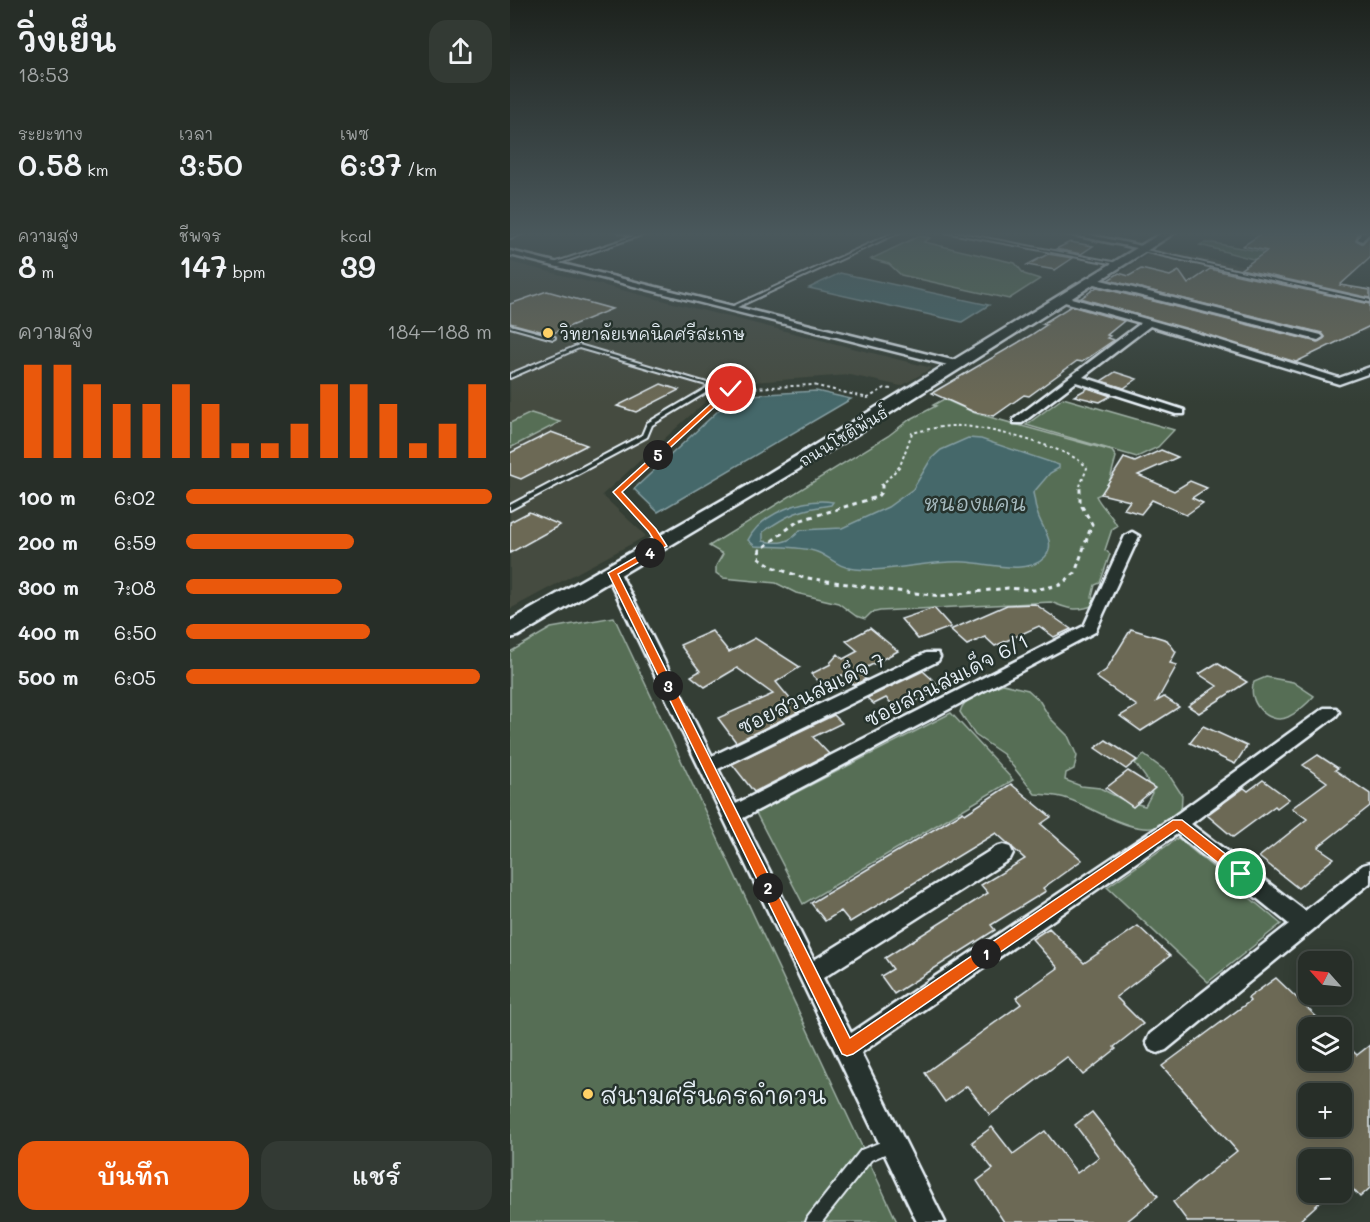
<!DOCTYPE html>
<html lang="th">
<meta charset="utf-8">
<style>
:root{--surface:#272e28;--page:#333a34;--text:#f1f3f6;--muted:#a4a8a8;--line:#434a45;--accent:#ea580c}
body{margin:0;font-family:Mali,"Playpen Sans Thai",sans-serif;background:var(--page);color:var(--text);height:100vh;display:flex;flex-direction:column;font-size:22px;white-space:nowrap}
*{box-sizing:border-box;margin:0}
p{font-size:20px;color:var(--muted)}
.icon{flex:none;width:33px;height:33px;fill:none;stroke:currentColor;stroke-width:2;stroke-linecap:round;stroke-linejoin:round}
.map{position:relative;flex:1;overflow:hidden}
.drawer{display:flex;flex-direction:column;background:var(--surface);width:510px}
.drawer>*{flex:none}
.needle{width:39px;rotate:297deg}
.controls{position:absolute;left:788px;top:951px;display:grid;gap:12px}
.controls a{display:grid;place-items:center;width:54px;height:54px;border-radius:12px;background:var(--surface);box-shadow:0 3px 15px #0003,0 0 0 2px var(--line);font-size:30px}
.pin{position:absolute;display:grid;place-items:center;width:51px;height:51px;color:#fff;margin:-26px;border:3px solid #fff;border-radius:50%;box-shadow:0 2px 6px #0007}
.km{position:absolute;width:30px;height:30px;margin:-15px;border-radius:50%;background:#222;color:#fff;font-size:16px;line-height:30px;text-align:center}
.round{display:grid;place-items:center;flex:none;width:63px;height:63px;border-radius:18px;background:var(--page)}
.head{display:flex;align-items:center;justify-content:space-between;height:102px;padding:0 18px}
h1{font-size:33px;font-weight:600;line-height:45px}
.metrics{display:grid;grid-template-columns:repeat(3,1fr);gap:9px;height:102px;padding:6px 18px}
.metrics div{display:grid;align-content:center}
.metrics b{font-size:30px;font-weight:600}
.metrics small{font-size:16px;font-weight:400}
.metrics p{font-size:16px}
.chart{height:168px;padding:12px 18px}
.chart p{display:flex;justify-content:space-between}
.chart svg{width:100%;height:108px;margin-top:6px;stroke:var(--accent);stroke-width:6}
.primary-button{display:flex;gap:12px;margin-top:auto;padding:12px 18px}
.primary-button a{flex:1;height:69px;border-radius:18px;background:var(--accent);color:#fff;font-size:24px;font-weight:600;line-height:69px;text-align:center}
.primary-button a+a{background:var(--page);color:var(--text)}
ul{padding:0 18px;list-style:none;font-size:20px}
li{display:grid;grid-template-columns:96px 72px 1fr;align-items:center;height:45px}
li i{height:15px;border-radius:8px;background:var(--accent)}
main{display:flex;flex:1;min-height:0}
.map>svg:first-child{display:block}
.built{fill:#454b3f}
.green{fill:#566e54;stroke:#9fb0a6;stroke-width:1.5}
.water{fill:#44686a;stroke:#869fa3;stroke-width:1.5}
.building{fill:#6c6955;stroke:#e8f1f8;stroke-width:1.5;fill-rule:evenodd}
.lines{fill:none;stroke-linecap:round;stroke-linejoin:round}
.lane-casing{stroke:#e8f1f8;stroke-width:4}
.street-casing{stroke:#e8f1f8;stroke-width:5}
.secondary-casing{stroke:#e8f1f8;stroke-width:5}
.path-far1{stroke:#e8f1f8;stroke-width:2;stroke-dasharray:3 3;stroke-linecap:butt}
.path{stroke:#e8f1f8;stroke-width:3;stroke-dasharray:4.5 4.5;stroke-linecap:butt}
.lane{fill:#26332d;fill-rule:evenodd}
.street{fill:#26332d;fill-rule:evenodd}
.secondary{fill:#26332d;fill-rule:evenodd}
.route{fill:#ea580c;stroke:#fff;stroke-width:1.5}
.poi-dot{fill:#ffd166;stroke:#26332d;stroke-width:2}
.labels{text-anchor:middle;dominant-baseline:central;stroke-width:5;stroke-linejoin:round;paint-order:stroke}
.far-poi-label{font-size:16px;fill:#e8f1f8;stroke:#26332d;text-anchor:start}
.far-street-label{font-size:16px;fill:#e8f1f8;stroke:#26332d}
.street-label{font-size:20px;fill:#e8f1f8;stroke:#26332d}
.water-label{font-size:21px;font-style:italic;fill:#a6babf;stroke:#26332d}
.near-poi-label{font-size:24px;fill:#e8f1f8;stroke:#26332d;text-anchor:start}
</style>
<main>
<section class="drawer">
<div class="head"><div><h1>วิ่งเย็น</h1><p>18:53</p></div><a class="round"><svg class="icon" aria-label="share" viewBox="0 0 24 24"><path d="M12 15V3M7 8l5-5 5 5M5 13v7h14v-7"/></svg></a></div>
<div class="metrics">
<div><p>ระยะทาง</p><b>0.58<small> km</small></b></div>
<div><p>เวลา</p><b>3:50</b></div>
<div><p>เพซ</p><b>6:37<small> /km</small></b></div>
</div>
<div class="metrics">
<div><p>ความสูง</p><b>8<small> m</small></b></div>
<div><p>ชีพจร</p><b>147<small> bpm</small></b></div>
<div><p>kcal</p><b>39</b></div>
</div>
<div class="chart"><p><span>ความสูง</span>184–188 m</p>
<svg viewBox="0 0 160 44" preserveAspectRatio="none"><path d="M5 44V6M15 44V6M25 44V14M35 44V22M45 44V22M55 44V14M65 44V22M75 44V38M85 44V38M95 44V30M105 44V14M115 44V14M125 44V22M135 44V38M145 44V30M155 44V14"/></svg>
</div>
<ul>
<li><b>100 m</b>6:02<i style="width:100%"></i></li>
<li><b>200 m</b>6:59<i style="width:55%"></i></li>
<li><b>300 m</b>7:08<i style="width:51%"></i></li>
<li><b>400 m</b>6:50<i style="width:60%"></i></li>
<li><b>500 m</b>6:05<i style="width:96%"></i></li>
</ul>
<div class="primary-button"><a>บันทึก</a><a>แชร์</a></div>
</section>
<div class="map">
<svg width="860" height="1222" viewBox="0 0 860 1222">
<rect width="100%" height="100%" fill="#343e35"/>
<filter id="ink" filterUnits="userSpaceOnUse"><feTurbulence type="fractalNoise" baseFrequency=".0167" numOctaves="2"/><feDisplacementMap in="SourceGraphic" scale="12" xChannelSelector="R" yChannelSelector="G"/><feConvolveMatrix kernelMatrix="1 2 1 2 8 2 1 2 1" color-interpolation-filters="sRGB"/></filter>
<g filter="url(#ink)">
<path class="built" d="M648,249L860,290V330L853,332L610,273Z
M0,262L422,368L391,386L340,375L215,384L92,495L136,536L0,609Z"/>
<path class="green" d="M409,236L420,238L414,242L505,263L514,274L530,279L499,299L391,275L379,264L361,259Z
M694,243H703L770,255L754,262L690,245Z
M553,398L664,430L648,447L627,457L516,425Z
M434,399L465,413L602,451L606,457L597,491L586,496C592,508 600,512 607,526L602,529L595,550L600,554L590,583L585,585L582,597L585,600L584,605C568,612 557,609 541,602L370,611L361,613L355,619L346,616L328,603L286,593L266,583L213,578L206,573V566L213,554L199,546L378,436L399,420L426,406L423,405Z
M21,413L50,422L0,448V423Z
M104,617L356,1155L387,1222H0V652L41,628Z
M756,677L783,682L804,696C797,704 788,712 778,717C758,726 736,701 744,682Z
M493,684L518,690L529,700L540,718L558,736L567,756L564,769L556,773L555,780L571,786L590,788L613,800L635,806L642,793L636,778L625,763L634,755L657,772L672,795L671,816C634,847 593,811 558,799C548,795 536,795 525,794L493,754L465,735L450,712C454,695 478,690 493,684Z
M441,713L503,780L293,904L246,813Z
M668,838L771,924L698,982L597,887Z"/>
<path class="water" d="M330,273L479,305L452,322L299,288Z
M306,391L341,399L148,512L124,489L224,396Z
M458,438L471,439L549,465V468L540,473L523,493C525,500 525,508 528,515C532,528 547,544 535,557C518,576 477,563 455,562C419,560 378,573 345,569C327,568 317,554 304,551C286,546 264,547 245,546L238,540C251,513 295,497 323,502L321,505C291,509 278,514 253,532V541C269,544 280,543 290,530L332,528L378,507L403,489L421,459L431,450Z"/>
<path class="building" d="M754,232H849L846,240L852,243L860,235V258L830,285L860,290V298L731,269L757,251L733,246Z
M560,242L583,246L571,254L546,249Z
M538,254L563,258L545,270L517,265Z
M631,269L660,276L669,271L678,284L700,269L860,304V326L786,362L571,298L587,287L807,342L815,337L812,333L598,280L609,273L619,276Z
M37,291L102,309L41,334L0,323V304Z
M561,306L614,321L597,335L600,336L597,338L604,340L572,362L567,361L519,396L514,395L484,416L464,412L422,393L521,335L536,325L532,324Z
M605,372L627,379L614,388L591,381Z
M151,384L169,390L126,412L107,406Z
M578,388L601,396L590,402L564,396Z
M41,432L77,445L11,479L0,475V453Z
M651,450L668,457L628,475L664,491L680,481L697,488L682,498L693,503L676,515L642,500L631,514L614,509L620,501L591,494L614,458L625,462Z
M19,512L50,525L0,553V522Z
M525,604L561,629L544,637L529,626L485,646L475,637L457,645L440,630L497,605Z
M424,608L441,627L408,639L391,619Z
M360,628L388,651L348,672L356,679L344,685L332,675L312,684L301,674L321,664L320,663L328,654L333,659L348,651L336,641Z
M621,629L657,640L666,652L660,663L667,665L647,701L654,697L669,707L631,731L610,716L627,706L586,677L596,670Z
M202,631L219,652L245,638L290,667L266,682L290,711L226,742L208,718L263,694L227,668L195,687L181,676L190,671L170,645Z
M707,663L737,682L689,713L678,706L707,686L689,674Z
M413,671L432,688L404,702L400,698L384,706L376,698L364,704L357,698Z
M324,715L332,723L303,737L319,754L244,792L222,764Z
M693,726L737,746L725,764L680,743Z
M596,740L627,760L616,769L585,748Z
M808,755L828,768L825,770L860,794V806L808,847L824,858L788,888L749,857L797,819L782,808L817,782L793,765Z
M618,771L645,788L623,807L596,788Z
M753,780L779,799L767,808L765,806L723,837L697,815L734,788L738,791Z
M501,784L541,817L531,824L572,860L533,888L536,891L481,925L485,930L384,994L371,976L383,969L375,958L478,893L471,885L515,859L486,833L340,922L331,911L315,921L301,903L453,812L455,814Z
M628,926L660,956L606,997L633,1024L604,1047L606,1049L573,1075L557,1057L480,1115L457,1086L435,1102L415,1073L511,1004L506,998L548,968L522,939L539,928L574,963Z
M766,978L818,1028H798V1060H831V1040L847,1055L860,1045V1188L850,1197L831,1176V1160H798V1192H821L788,1222H678L663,1202L727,1151L652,1066L740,1001L738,998ZM798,1094H831V1126H798Z
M582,1112L648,1196L616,1222H494L467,1181L483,1169L462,1142L482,1127L503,1154L535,1131L567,1173L589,1157L565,1125Z"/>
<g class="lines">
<g class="lane-casing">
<path id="lane" d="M11,232H17L0,238V236Z
M109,232C115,232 121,234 127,234C131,234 135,232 140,232L44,265L41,264L124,236Z
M385,232H390L223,309L219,308Z
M435,232H444L613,264L611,265Z
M631,249L860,300V302L632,251L630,250Z
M0,325L45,337V338L43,339L0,327Z
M69,345L207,386L142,425L137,437L0,510V505L132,435L137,423L200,386L69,348L0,378V374Z
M381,1138L386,1139L387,1144L386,1149L361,1160L312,1222H296L298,1217L351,1150Z"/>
</g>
<g class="street-casing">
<path id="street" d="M549,232H566L641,248L637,250Z
M852,232H860L852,241L848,239Z
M0,251L454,363L455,365L450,368L0,255Z
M583,278L811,335L813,337L808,340L580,283V279Z
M554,296L686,333L829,378L860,367V373L829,384L640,326L573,377L674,410V414H666L566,382L512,423H504V419L631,323L551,301V297Z
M622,532L629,536L585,632L233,818L304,960L486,847L493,845L500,847L503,853L500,859L313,978L341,1033L660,819L814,708H826L829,712L826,716L681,824L795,911L853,865L860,863V883L656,1050L648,1053L640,1050L636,1042L640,1034L779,924L667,834L351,1053L435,1222H407L96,573L103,569L110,573L202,756L416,653H428L430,657L428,661L208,769L226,804L574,626L615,536Z"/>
</g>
<g class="secondary-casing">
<path id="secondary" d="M653,232H666L339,439L8,636L0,638V621L244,482Z"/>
</g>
<path class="path-far1" d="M114,486L221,389L303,385L358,398L375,388L381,389
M371,486L390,466L402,433C419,429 435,425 452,426C476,427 566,449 577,468L570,486"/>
<path class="path" d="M115,484L107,492L143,532
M372,484V491L367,497L288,521L250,550L248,557L263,567L291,577L370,589L431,596L498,588L524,590L550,585L565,573L582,524L570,503V484"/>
<use href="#lane" class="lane"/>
<use href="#street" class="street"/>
<use href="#secondary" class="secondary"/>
</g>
</g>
<linearGradient id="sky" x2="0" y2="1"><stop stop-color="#1d221d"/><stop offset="0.58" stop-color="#4a585c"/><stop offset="1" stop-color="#4a585c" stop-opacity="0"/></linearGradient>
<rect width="860" height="403" fill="url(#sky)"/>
<path class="route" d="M218,388L224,389L112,492L146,529L157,546L108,574L340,1038L663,820H672L736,870L738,874L736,877H726L667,830L343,1054L337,1056L332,1054L98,573L147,545L139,532L103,492Z"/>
<g class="poi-dot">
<circle cx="38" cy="333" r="6"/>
<circle cx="78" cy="1094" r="6"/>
</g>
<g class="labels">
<g class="far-poi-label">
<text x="50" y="333">วิทยาลัยเทคนิคศรีสะเกษ</text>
</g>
<g class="far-street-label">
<text transform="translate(333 436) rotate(-31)">ถนนโชติพันธ์</text>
</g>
<g class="street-label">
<text transform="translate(436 680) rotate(-27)">ซอยสวนสมเด็จ 6/1</text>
<text transform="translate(301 693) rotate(-26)">ซอยสวนสมเด็จ 7</text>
</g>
<g class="water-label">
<text x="465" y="502">หนองแคน</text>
</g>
<g class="near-poi-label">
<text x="90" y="1094">สนามศรีนครลำดวน</text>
</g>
</g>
</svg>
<div class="controls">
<a><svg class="needle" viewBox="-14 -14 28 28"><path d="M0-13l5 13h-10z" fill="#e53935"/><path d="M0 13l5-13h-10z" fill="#a4a8a8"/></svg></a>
<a><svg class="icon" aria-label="layers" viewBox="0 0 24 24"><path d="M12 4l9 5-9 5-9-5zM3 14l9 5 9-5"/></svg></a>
<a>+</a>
<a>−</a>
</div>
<div class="pin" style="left:731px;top:874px;background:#1e9e55"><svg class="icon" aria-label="arrive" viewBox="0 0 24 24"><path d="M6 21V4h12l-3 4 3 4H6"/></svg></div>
<div class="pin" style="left:221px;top:389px;background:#d93025"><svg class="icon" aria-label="check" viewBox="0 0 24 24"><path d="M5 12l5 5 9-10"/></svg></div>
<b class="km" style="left:476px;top:954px">1</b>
<b class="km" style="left:258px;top:888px">2</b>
<b class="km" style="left:158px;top:686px">3</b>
<b class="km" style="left:140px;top:553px">4</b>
<b class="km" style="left:148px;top:455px">5</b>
</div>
</main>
